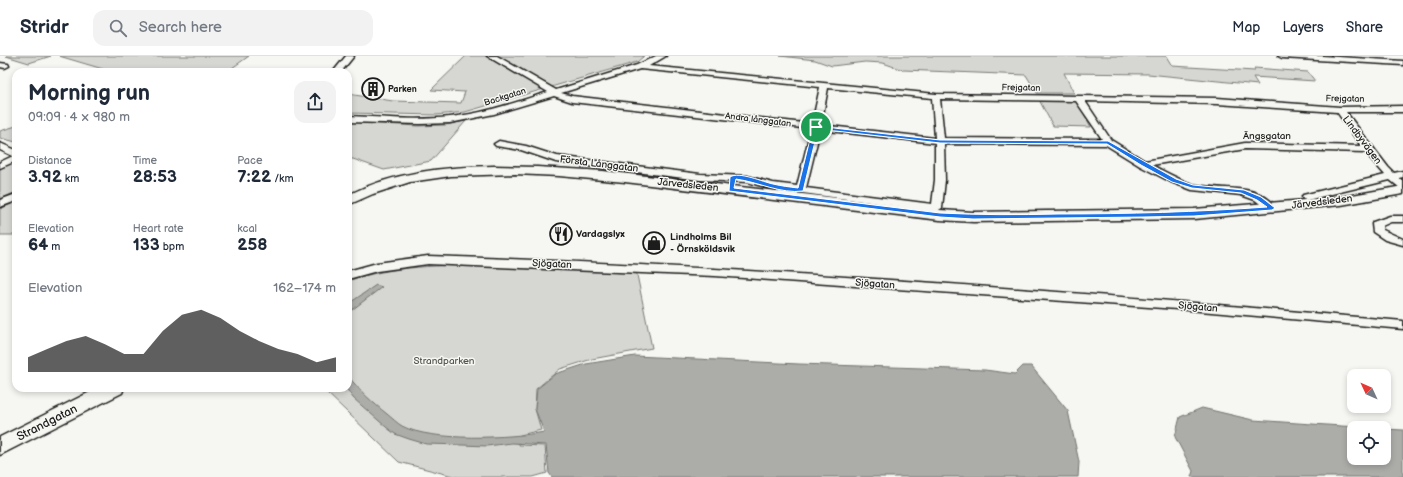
<!DOCTYPE html>
<meta charset="utf-8">
<style>
:root{--surface:#fff;--page:#f2f2f3;--text:#1f2937;--muted:#747a83;--line:#e0e1e3;--accent:#1c1c1c}
body{margin:0;font-family:"Balsamiq Sans",sans-serif;background:var(--page);color:var(--text);height:100vh;display:flex;flex-direction:column;font-size:15px;white-space:nowrap}
*{box-sizing:border-box;margin:0}
p{font-size:13px;color:var(--muted)}
.icon{flex:none;width:22px;height:22px;fill:none;stroke:currentColor;stroke-width:2;stroke-linecap:round;stroke-linejoin:round}
.map{position:relative;flex:1;overflow:hidden}
.details{position:absolute;left:12px;top:12px;width:340px;height:324px;display:flex;flex-direction:column;background:var(--surface);border-radius:12px;box-shadow:0 2px 6px #0003}
.details>*{flex:none}
.needle{width:26px;rotate:314deg}
.fabs{position:absolute;left:1347px;top:313px;display:grid;gap:8px}
.fabs a{display:grid;place-items:center;width:44px;height:44px;border-radius:8px;background:var(--surface);box-shadow:0 2px 6px #0003;font-size:20px}
.pin{position:absolute;display:grid;place-items:center;width:34px;height:34px;color:#fff;margin:-17px;border:2px solid #fff;border-radius:50%;box-shadow:0 1px 4px #0007}
.round{display:grid;place-items:center;flex:none;width:42px;height:42px;border-radius:12px;background:var(--page)}
.headline{display:flex;align-items:center;justify-content:space-between;height:68px;padding:0 16px}
h1{font-size:22px;font-weight:700;line-height:30px}
.stats{display:grid;grid-template-columns:repeat(3,1fr);gap:6px;height:68px;padding:4px 16px}
.stats div{display:grid;align-content:center}
.stats b{font-size:17px;font-weight:700}
.stats small{font-size:11px;font-weight:400}
.stats p{font-size:11px}
.chart{height:112px;padding:8px 16px}
.chart p{display:flex;justify-content:space-between}
.chart svg{width:100%;height:72px;margin-top:4px;fill:var(--accent);opacity:.7}
header{display:flex;align-items:center;gap:24px;box-sizing:border-box;height:56px;padding:0 20px;background:var(--surface);border-bottom:1px solid var(--line)}
header strong{font-size:19px}
nav{display:flex;gap:22px;margin-inline-start:auto;font-size:14px}
.search{width:280px;height:36px;background:var(--page);display:flex;align-items:center;gap:10px;box-sizing:border-box;padding:0 14px;border-radius:12px;color:var(--muted);font-size:15px}
.map>svg:first-child{display:block}
.green{fill:#d6d6d2;stroke:#797977}
.water{fill:#acaca9;stroke:#727271}
.lines{fill:none;stroke-linecap:round;stroke-linejoin:round}
.street-casing{stroke:#1c1c1c;stroke-width:3}
.secondary-casing{stroke:#1c1c1c;stroke-width:3}
.street{fill:#f6f6f2;fill-rule:evenodd}
.secondary{fill:#f6f6f2;fill-rule:evenodd}
.route{fill:#1a73e8;stroke:#fff;fill-rule:evenodd}
.labels{text-anchor:middle;dominant-baseline:central;stroke-width:3;stroke-linejoin:round;paint-order:stroke}
.far-street-label{font-size:9px;fill:#1c1c1c;stroke:#f6f6f2}
.far-poi-label{font-size:9px;font-weight:bold;fill:#1c1c1c;stroke:#f6f6f2;text-anchor:start}
.street-label{font-size:10px;fill:#1c1c1c;stroke:#f6f6f2}
.poi-label{font-size:10px;font-weight:bold;fill:#1c1c1c;stroke:#f6f6f2;text-anchor:start}
.park-label{font-size:10px;fill:#545453;stroke:#f6f6f2}
.near-street-label{font-size:12px;fill:#1c1c1c;stroke:#f6f6f2}
</style>
<header>
<strong>Stridr</strong>
<div class="search"><svg class="icon" aria-label="search" viewBox="0 0 24 24"><circle cx="10" cy="10" r="6"/><path d="M15 15l6 6"/></svg>Search here</div>
<nav><a>Map</a><a>Layers</a><a>Share</a></nav>
</header>
<div class="map">
<svg width="1403" height="421" viewBox="0 0 1403 421">
<rect width="100%" height="100%" fill="#f6f6f2"/>
<filter id="ink" filterUnits="userSpaceOnUse"><feTurbulence type="fractalNoise" baseFrequency=".025" numOctaves="2"/><feDisplacementMap in="SourceGraphic" scale="8" xChannelSelector="R" yChannelSelector="G"/><feConvolveMatrix kernelMatrix="1 2 1 2 8 2 1 2 1" color-interpolation-filters="sRGB"/></filter>
<g filter="url(#ink)">
<path class="green" d="M6,0H51L29,7Z
M59,0H249L232,12L259,16H113Z
M466,0H644L637,6L465,56L436,59L348,57V38L393,45L461,47L465,36L431,34Z
M780,0H1166L1172,10L1255,15L1254,12L1308,16L1315,25L1253,21L1258,29L1148,18L1064,17L1074,37H1037L1026,19L903,14L883,7L865,6L832,10L815,4Z
M1038,42L1076,43L1091,71L1053,70Z
M466,65L431,105L384,114L353,103H348V66L418,70L445,69Z
M16,70V86L0,82V75Z
M16,104V136L0,143V111Z
M16,146V179H0V153Z
M488,208L636,214L652,292L592,303L560,313L536,333L535,353L541,374L520,379L519,389L545,390L547,417L533,421H457L399,406L322,332H348V225C393,209 442,210 488,208Z"/>
<path class="water" d="M376,229L382,231L348,257V248Z
M635,300L799,308L985,314L1015,318L1023,310H1031L1068,355L1079,406L1078,421H552L549,417L546,389L512,387L487,390L462,389L426,388L409,383L395,378L386,371L353,342L346,332H348V320C361,336 372,346 387,358C392,362 397,367 402,370C431,386 511,382 544,376L535,353L537,333L555,318L586,308Z
M1202,352L1253,364L1371,372H1354V402H1384V373L1403,374V421H1191L1193,415L1175,381L1180,361Z"/>
<g class="lines">
<g class="street-casing">
<path id="street" d="M346,0H354L341,16H333Z
M487,0H497L556,34L637,9L656,0H666L649,10L936,38L1217,42L1340,51L1403,50V56H1346L1388,111L1394,117L1403,115V121L1399,122L1403,125V133L1400,132L1390,124L1307,144L1303,143L1302,141L1303,139L1385,119L1365,96L1245,93L1152,109C1165,116 1178,123 1192,128C1220,136 1257,125 1277,152L1272,155L1268,154L1255,144L1241,139L1192,134L1171,126L1140,110L1106,89L944,88L945,124L942,152L937,155L773,133L747,126L700,124L556,106L521,94L496,90L494,88L499,85L526,90L557,100L700,118L747,120L773,127L797,130L811,73L572,46L554,40L494,58L450,67L420,68L348,66V60C381,61 416,65 450,61C483,58 516,46 548,36ZM640,13L820,31L812,68L572,40L561,37ZM828,32L932,42L935,82L821,69ZM940,43L1076,45L1102,83L944,82ZM1085,45L1217,48L1337,56L1361,90L1245,87L1145,105L1111,84ZM820,74L935,87V124L932,148L806,132Z
M1278,0H1322L1403,5V9L1282,2Z
M0,7L8,8L9,10L5,12L0,11Z
M0,87L16,94V105L0,112V106L13,100L0,94Z
M16,138V145L0,151V144Z
M1390,160H1403V166H1391L1382,170L1383,174L1403,183V189L1385,184L1373,176L1372,168L1373,166Z
M428,200C754,211 1079,236 1403,265V273L1177,253L715,220L428,208L377,215L348,223V215L377,207Z"/>
</g>
<g class="secondary-casing">
<path id="secondary" d="M494,110L537,111L603,115L940,154L973,156L1194,153L1341,141L1403,130V138L1341,149L1194,163L973,166L940,164L625,126L559,120L515,118L451,120L410,126L373,138L348,149V139C394,116 443,111 494,110Z
M98,332H124L122,337L0,399V381Z"/>
</g>
<use href="#street" class="street"/>
<use href="#secondary" class="secondary"/>
</g>
</g>
<path class="route" d="M816,70L940,84L1108,85L1176,123L1193,129L1244,134L1261,141L1275,152L1272,154L1194,160L1143,161L973,163L940,161L729,135L730,121C739,115 763,126 773,128C781,130 790,131 798,132L813,71ZM818,73L940,87L1107,88L1141,109L1172,126L1192,132L1241,137L1257,144L1267,151C1197,156 1128,158 1058,158C1019,159 979,159 940,157L734,132L736,123C758,126 781,138 803,135Z"/>
<defs>
<g id="building-ring" transform="scale(1.15)"><circle r="9.5" fill="#f6f6f2" stroke="#1c1c1c" stroke-width="1.5"/><path d="M-4-6H4V6H1V3H-1V6H-4ZM-2.5-4.3h1.7v1.8h-1.7ZM.8-4.3h1.7v1.8H.8ZM-2.5-1h1.7V.8h-1.7ZM.8-1h1.7V.8H.8Z" fill="#1c1c1c"/></g>
<g id="restaurant-ring" transform="scale(1.15)"><circle r="9.5" fill="#f6f6f2" stroke="#1c1c1c" stroke-width="1.5"/><path d="M-5-6h1v4h1v-4h1v4h1v-4h1v5L-1.5 .5V6h-2V.5L-5-1ZM5-6V6H3V1.5H1.5Q1.5-4 5-6Z" fill="#1c1c1c"/></g>
<g id="shop-ring" transform="scale(1.15)"><circle r="9.5" fill="#f6f6f2" stroke="#1c1c1c" stroke-width="1.5"/><path d="M-5-2.5h2.3a2.7 3.5 0 0 1 5.4 0H5L5.5 6h-11ZM-1.5-2.5h3a1.5 2.3 0 0 0-3 0Z" fill="#1c1c1c"/></g>
</defs>
<g fill-rule="evenodd">
<use href="#building-ring" x="373" y="33"/>
<use href="#restaurant-ring" x="561" y="178"/>
<use href="#shop-ring" x="654" y="187"/>
</g>
<g class="labels">
<g class="far-street-label">
<text transform="translate(1021 32) rotate(1)">Frejgatan</text>
<text transform="translate(505 41) rotate(-17)">Backgatan</text>
<text transform="translate(1345 43) rotate(1)">Frejgatan</text>
<text transform="translate(758 64) rotate(7)">Andra långgatan</text>
</g>
<g class="far-poi-label">
<text x="388" y="33">Parken</text>
</g>
<g class="street-label">
<text x="1267" y="80">Ängsgatan</text>
<text transform="translate(1362 84) rotate(53)">Lindbyvägen</text>
<text transform="translate(599 108) rotate(7)">Första Långgatan</text>
<text transform="translate(688 129) rotate(6)">Järvedsleden</text>
<text transform="translate(1322 146) rotate(-7)">Järvedsleden</text>
<text transform="translate(552 208) rotate(3)">Sjögatan</text>
<text transform="translate(875 228) rotate(4)">Sjögatan</text>
<text transform="translate(1198 251) rotate(5)">Sjögatan</text>
</g>
<g class="poi-label">
<text x="576" y="178">Vardagslyx</text>
<text x="670" y="181">Lindholms Bil<tspan x="670" dy="12">- Örnsköldsvik</tspan></text>
</g>
<g class="park-label">
<text x="444" y="305">Strandparken</text>
</g>
<g class="near-street-label">
<text transform="translate(47 367) rotate(-27)">Strandgatan</text>
</g>
</g>
</svg>
<div class="fabs">
<a><svg class="needle" viewBox="-14 -14 28 28"><path d="M0-13l5 13h-10z" fill="#e53935"/><path d="M0 13l5-13h-10z" fill="#747a83"/></svg></a>
<a><svg class="icon" aria-label="locate" viewBox="0 0 24 24"><circle cx="12" cy="12" r="6"/><path d="M12 2v4M12 18v4M2 12h4M18 12h4"/></svg></a>
</div>
<div class="pin" style="left:816px;top:71px;background:#1e9e55"><svg class="icon" aria-label="arrive" viewBox="0 0 24 24"><path d="M6 21V4h12l-3 4 3 4H6"/></svg></div>
<section class="details">
<div class="headline"><div><h1>Morning run</h1><p>09:09 · 4 × 980 m</p></div><a class="round"><svg class="icon" aria-label="share" viewBox="0 0 24 24"><path d="M12 15V3M7 8l5-5 5 5M5 13v7h14v-7"/></svg></a></div>
<div class="stats">
<div><p>Distance</p><b>3.92<small> km</small></b></div>
<div><p>Time</p><b>28:53</b></div>
<div><p>Pace</p><b>7:22<small> /km</small></b></div>
</div>
<div class="stats">
<div><p>Elevation</p><b>64<small> m</small></b></div>
<div><p>Heart rate</p><b>133<small> bpm</small></b></div>
<div><p>kcal</p><b>258</b></div>
</div>
<div class="chart"><p><span>Elevation</span>162–174 m</p>
<svg viewBox="0 0 160 44" preserveAspectRatio="none"><path d="M0 44V35L10 30L20 25L30 22L40 27L50 33L60 33L70 19L80 9L90 6L100 11L110 19L120 25L130 30L140 33L150 38L160 35V44z"/></svg>
</div>
</section>
</div>
